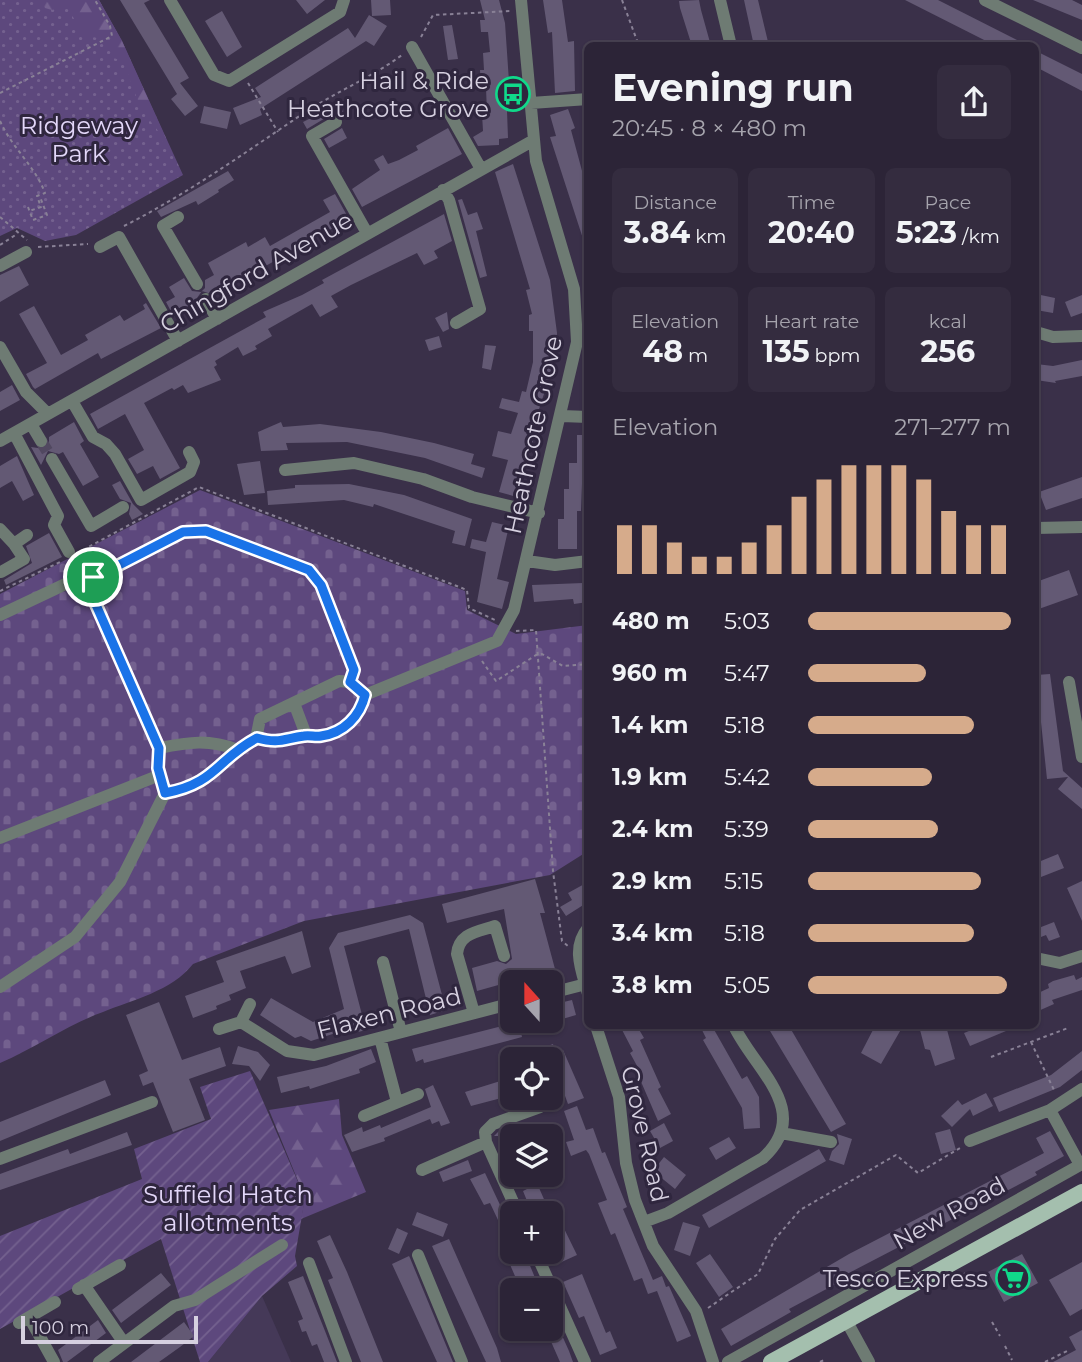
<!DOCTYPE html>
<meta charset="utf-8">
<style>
:root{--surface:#2c2437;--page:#342c3f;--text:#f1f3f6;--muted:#a6a4ad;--line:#484152;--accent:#d6ab8b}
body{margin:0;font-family:Montserrat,sans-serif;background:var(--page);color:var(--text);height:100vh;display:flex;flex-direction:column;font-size:26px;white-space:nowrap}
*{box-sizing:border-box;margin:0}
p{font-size:23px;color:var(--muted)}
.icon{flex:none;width:38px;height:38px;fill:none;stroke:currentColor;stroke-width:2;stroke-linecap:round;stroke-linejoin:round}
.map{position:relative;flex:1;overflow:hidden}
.side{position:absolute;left:584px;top:42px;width:455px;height:987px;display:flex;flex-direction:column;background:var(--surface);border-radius:10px;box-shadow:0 2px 5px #0004,0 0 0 2px var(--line)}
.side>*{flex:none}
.needle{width:46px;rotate:339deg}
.controls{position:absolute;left:500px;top:970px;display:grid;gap:14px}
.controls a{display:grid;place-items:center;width:63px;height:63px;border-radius:10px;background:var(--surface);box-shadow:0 2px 5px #0004,0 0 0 2px var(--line);font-size:35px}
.scale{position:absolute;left:21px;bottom:18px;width:177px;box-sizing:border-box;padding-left:7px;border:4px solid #d6d0e0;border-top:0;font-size:19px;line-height:24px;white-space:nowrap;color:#d6d0e0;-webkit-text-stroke:5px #2f263e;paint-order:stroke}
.pin{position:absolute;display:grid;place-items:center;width:60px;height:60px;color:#fff;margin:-30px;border:4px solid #fff;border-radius:50%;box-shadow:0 2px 7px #0007}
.round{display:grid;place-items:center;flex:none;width:74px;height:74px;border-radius:10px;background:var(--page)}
.headline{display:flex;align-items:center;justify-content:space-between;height:119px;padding:0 28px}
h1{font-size:38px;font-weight:700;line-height:52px}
.figures{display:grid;grid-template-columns:repeat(3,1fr);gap:10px;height:119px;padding:7px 28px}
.figures div{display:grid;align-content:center;border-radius:10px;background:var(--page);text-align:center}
.figures b{font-size:30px;font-weight:700}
.figures small{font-size:19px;font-weight:400}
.figures p{font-size:19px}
.chart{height:196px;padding:14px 28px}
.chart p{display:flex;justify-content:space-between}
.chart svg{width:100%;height:126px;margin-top:7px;stroke:var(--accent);stroke-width:6}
ul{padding:0 28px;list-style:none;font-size:23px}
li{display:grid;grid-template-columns:112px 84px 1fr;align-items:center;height:52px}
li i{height:18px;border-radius:9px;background:var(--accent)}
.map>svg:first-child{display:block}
.built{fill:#453958}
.grass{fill:url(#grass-dots)}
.forest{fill:url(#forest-firs)}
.cemetery{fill:url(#cemetery-stones)}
.garden{fill:url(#garden-furrows)}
.building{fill:#635974}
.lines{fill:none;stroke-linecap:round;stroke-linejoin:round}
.minor-tunnel{stroke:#514860;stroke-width:12;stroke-dasharray:12 6;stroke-linecap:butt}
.path{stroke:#898196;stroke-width:2;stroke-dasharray:3.5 3.5;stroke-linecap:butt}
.minor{stroke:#6e7b73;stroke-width:12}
.major{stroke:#a4bfae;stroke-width:16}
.route-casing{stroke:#fff;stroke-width:14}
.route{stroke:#1a73e8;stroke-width:9}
.labels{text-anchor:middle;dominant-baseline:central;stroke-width:6;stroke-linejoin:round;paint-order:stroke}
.poi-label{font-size:24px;fill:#d6d0e0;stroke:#2f263e;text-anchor:end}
.park-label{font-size:24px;fill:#e3d7f9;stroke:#2f263e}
.street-label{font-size:24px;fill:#d6d0e0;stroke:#2f263e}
</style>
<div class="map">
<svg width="1082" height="1362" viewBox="0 0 1082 1362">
<defs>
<pattern id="grass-dots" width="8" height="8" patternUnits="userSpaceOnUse" patternTransform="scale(1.75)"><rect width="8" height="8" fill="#5d487d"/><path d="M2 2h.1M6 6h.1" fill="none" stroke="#74618f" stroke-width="1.8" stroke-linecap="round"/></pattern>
<pattern id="forest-firs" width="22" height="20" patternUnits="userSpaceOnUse" patternTransform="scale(1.75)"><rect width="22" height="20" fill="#5d487d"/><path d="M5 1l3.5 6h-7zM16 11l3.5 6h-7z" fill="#74618f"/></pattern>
<pattern id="cemetery-stones" width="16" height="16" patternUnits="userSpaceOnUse" patternTransform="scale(1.75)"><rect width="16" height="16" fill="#5d487d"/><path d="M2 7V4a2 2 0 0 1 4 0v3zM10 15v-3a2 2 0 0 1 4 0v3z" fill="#74618f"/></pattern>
<pattern id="garden-furrows" width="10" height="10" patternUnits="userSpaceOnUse" patternTransform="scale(1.75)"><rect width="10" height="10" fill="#5d487d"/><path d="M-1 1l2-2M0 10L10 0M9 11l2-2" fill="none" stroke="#74618f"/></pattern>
</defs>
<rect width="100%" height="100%" fill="#3a3049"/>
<path class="built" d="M262,1296L291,1362H208Z"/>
<path class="grass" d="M0,0H99L122,41L183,175L76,235L45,241L17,228L0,236Z"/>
<path class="forest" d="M41,0H99L122,41L167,141L162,142C158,136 160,132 155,127C138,107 132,86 124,62L114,58L110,49L114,42L109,35C88,46 72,22 69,4L52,10L45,8Z
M339,1099L342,1135L366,1192L301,1219L305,1198L269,1110Z"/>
<path class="cemetery" d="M200,490L465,591L467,610L516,634L588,625V851L550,875L304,921L193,964C172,991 132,1000 103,1012C67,1025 35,1048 0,1063V594Z"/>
<path class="garden" d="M250,1071L305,1198L295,1256L297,1266L262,1296L208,1362H200L161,1239L0,1329V1236L142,1179L134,1149L211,1119L200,1087Z"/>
<path class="building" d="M120,0H150L144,3L189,78L180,83L198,106L185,116L171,99L177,94Z
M296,0H325L307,14Z
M371,0H390L391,15L372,16Z
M480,0H499L505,23L511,111H507L508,138L499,139V145L478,146L473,137L483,131L482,114L487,113L486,88H481L480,70H484L483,53L490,52L488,32H481L480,20H485Z
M543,0H562L568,42L574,41L575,91L555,93L552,32L548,33Z
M699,0L701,10L711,46H692L680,8L679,1Z
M744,0H758L769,46H754Z
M905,0H938L1029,46H996Z
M1033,0H1072L1082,5V20Z
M222,11L242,47L227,57L205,21Z
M369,15L387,26L374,46L366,41L260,109L262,115L240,125L233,108L261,97L255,88L348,28L355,38Z
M452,25L458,59L448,60L443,26Z
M1036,51L1082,74V91L1036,67Z
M339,104L346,117L332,114L307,129L303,122Z
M204,106L231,112L227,129L200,123Z
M568,109L575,128L571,130L588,193L586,248L550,137L556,136L550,115Z
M342,128L347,138L329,148L324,139Z
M448,128L462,154L362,207L352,189L380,170L374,160L383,155L388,164L399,160L418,150L416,146Z
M513,164L550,280L557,333L555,360L529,440L533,441L517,497L499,492L508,460L492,456L498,431L511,434L518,413L499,408L502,398L519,402L522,391L526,392L533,362V331H529V315L532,314L526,290L530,289L495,172Z
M228,171L234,180L218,190L219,192L198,205L196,201L161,217L157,211Z
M335,194L349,219L223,290L214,295L202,291L197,298L199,304L174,317L166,302L175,297L169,287L184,278L192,291L201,292L205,288V280L214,275L208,263L246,242L248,247L265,237L270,246L330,212L323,200Z
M462,199L468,215L477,212L483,229L476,231L487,276L480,278L458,200Z
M444,214L452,241L434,251L438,258L424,265L417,253L351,285L331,296L338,307L320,317L312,304L268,329L272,336L255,346L257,349L243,356L238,347L215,361L217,365L214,367L221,380L188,393L183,385L174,390L172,388L144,403L180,468L160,479L153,466L137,474L128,459L144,450L125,414L98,429L90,414L266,317L263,312L302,295L324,283L322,280Z
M19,266L29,285L0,302V275Z
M1036,294L1055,298L1053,313L1036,310Z
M1082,295V313L1071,317L1065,302Z
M146,303L161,328L101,359L98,353L35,389L33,387L26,374L47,363L19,314L34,306L61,355L88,340L85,335L120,315L124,321L145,309L143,305Z
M447,312L449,329L443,332L435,318Z
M439,336L442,347L429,351L425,340Z
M485,345L496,346L491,370L482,368Z
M1082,360V376L1055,381L1056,383L1036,380V364L1053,366Z
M12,385L20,400L0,411V392Z
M74,422L84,441L80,444L99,477L83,486L63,452L59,454L48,451L41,465L31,447L45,449L49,445V437Z
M281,422L283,427L320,424L381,432L434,443L474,454L471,464L485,468L482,478L425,458L347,442L286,443L288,450L261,451L258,432Z
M577,435H588L586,484H582L581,511H577V549H558V519H564V489H569V463H577Z
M17,456L34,495L23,501L12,481L0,488V466Z
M260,461L265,493L244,495L237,464Z
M1082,477V498L1046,510L1039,492Z
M120,481L133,504L143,514L132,520L129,514L131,503L120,499L112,485Z
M349,484L404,495L472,519L465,546L452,543L455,531L374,504L373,507L344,500L268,505L267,491L295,488V485Z
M492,522L509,526L497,579L509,582L502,609L477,602L486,552L470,548L472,539L486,542Z
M49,533L62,557L6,585L4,580L32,563L26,546Z
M1069,570L1078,595L1036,610V582Z
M583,583H588V602L574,604L573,599L534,602L532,585Z
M1050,674L1063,771L1082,788V809L1058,789L1068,777L1047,779L1036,675Z
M1058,854L1064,868L1041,877L1036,863Z
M535,879L545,913H540L555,969L477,991L472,968L497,961L506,964L512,959L504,909L447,923L442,904Z
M1082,881V921L1067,888Z
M588,882V902L566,916L560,907L572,900L568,893Z
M410,915L423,923L446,1010L430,1015L409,929L344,946L366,1030L350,1034L348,1029L311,1041L301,1036L295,1038L260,1015L271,998L313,1022L344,1009L329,948L338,933Z
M1054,922L1060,937L1049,941L1046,935L1036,939V929Z
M302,931L311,967L292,974L285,956L240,971L246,988L229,995L231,1000L216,1006L217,1009L193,1018L185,996L224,982L216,961Z
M1074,975L1076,980L1082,977V990L1052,1000L1054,1004L1036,1012V994L1049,988L1048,984L1053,981Z
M572,1000L576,1015L559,1020L555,1004Z
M159,1002L182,1060L220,1047L226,1066L189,1079L205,1120L173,1132L153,1082L143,1086L139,1075L148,1071L126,1015Z
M526,1020L529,1030L521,1032L522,1037L424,1063L423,1059L416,1062L412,1049Z
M620,1026H637L644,1038L640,1040L661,1087L658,1089L671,1114L658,1121L639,1077L642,1075L630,1053L633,1051Z
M700,1026H712L742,1079L747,1076L759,1097L760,1128L744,1129L742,1108L703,1040L706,1038Z
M767,1026H789L846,1124L831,1132Z
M875,1026H903L881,1064L861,1053Z
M919,1026H946L955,1059L935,1066L930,1050L925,1049Z
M981,1026H1018L970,1046L964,1033Z
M553,1044L555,1053L563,1050L584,1098L568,1104L550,1055L544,1058L540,1049Z
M238,1046L258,1052L270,1065L260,1081L249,1066L232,1064Z
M371,1049L376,1062L359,1069L360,1073L310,1089L309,1086L281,1093L277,1077L326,1066Z
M1082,1051V1070L1060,1087L999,1112L993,1098L1051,1075Z
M513,1077V1095L471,1106L465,1092Z
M105,1080L111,1095L0,1141V1122Z
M433,1085L450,1123L441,1126L439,1121L432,1124L430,1119L384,1138L385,1141L352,1152L344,1135L362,1127L363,1132L380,1125L381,1128L431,1107L425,1089Z
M986,1093L993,1106L973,1116L970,1109L952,1127L941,1116L958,1100L962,1105Z
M577,1106L586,1130L593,1128L602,1153L605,1152L627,1207L623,1209L653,1280L662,1276L666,1287L669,1286L691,1336L677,1342L657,1291L648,1294L642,1278L634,1281L615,1233L611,1235L598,1203L607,1200L589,1154L586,1150L571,1156L566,1142L574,1140L564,1111Z
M664,1123L673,1141L660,1148L650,1131Z
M517,1125L522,1136H494L498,1132Z
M950,1129L956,1150L941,1154L935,1133Z
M1050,1131L1064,1156L1035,1172L1037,1175L847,1274L849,1277L789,1309L791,1312L731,1346L721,1329L849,1254L1044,1153L1036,1138Z
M127,1132L132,1145L0,1190V1174L68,1149L70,1154Z
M837,1134L852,1139L844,1165L829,1160L832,1151L839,1144Z
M729,1137L736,1148L716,1160L709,1148Z
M819,1149L826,1161L709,1228L702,1215Z
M664,1157L686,1175L675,1189L653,1171Z
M468,1160L472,1171L443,1182L439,1172Z
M485,1173L501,1207L505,1205L513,1222V1251H524L540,1290H521L502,1246L508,1243L498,1220L490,1203L484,1205L470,1179Z
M523,1174H533L550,1213H532L523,1191L529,1188Z
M551,1202L577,1255L555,1265L548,1251H551Z
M417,1212L448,1224L443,1237L412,1225Z
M683,1222L700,1227L690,1256L674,1250Z
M397,1228L408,1233L399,1254L388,1249Z
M330,1235L347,1272L383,1362H361L328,1280L333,1278L317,1241Z
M449,1239L497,1348L501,1362H486L432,1246Z
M710,1254L733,1287L719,1297L696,1263Z
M1022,1254L1038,1283L1004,1302L988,1272Z
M409,1256L410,1258L453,1362H437L392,1264Z
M1082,1262V1309L1070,1316L1049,1280Z
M161,1273L171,1285L121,1323L112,1310Z
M582,1274L606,1333L610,1331L617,1348L600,1355L584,1316L579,1318L563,1282Z
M303,1276L325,1331L337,1362H324L317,1344L312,1346L306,1331L302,1332L298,1321L303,1319L288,1282Z
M551,1311L569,1351L573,1362H560L549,1337L545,1328H551Z
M98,1320L106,1333L67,1362H63L58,1350Z
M184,1322L194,1336L180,1347L159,1362H131Z
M1082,1330V1362H1053L1076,1350L1069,1337Z"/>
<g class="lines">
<path class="minor-tunnel" d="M41,441L52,459"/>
<path class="path" d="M622,0L639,46
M421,37L433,15L511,11
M248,83L278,132
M0,93L112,36L110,26L95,0
M0,121C12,148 35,166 45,193L37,196L41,207L29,211
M28,207L33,220L47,215L40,197
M0,217L27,240
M124,226C187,194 243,154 301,115C333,93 371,78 402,55
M0,245L17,234
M38,247L88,244
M83,550L199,487L467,590L469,608L495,620
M0,591L62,561
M516,631L536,630L553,871L562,941L568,946
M482,661L496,681L536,655L542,654L563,666L588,664
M1031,1042L1054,1090
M991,1057L1068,1028
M964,1273L973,1287
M708,1308L758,1274L775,1239L800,1210L896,1155L918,1173L960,1148
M992,1322L1000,1336
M1005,1346L1012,1360
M820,1362L826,1359
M1045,1362L1067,1351"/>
<path class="minor" d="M170,0L214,75L229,81L340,12L344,0
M720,0L731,46
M985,0L1082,48
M412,47L481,169
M531,103L588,99
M336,122L312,136L367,233
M443,190L449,200L480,309L456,323
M178,217L163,226L197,284
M100,247L119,237L178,341
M0,266L26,252
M206,299L217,319
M1036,332L1053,337L1082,336
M0,347L26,392L48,414
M72,401L93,437L106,444L115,454L141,500L190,472L194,462L189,452
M562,416L588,417
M31,424L41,441
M14,433L58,516L54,525L69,552
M0,441L534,140
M52,459L91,526L123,507
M285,470L354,463L423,479L472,497L539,513
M1036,528L1082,527
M0,529L14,544
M527,561L555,565L588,561
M1,572L24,559L14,544L27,535
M86,581L183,532L206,531L309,570L321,585L354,669L350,682
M0,615L74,580L86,581L159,748L158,767L165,793L120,882L75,937L0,987
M1069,682L1082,757
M294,703L306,735
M256,739C278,744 283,739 304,736C310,735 315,737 321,736C344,732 361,716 365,695
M159,748C189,742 209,739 238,750
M165,793C216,783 218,758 256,739L260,719L339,681L350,682L365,695L497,641L514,610L577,342L574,289L536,161L521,0
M0,838L160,775
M588,928C571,948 582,971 588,994
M1036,958L1060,963L1082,956
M383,962L401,1032
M551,993L586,984
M474,1013L457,954C459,933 477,932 495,926L504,956
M241,1022L287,1051L314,1055L513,1003
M596,1026L619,1097L626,1163L635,1200L653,1246L696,1311L713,1362
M219,1029L241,1022L250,1004
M380,1038L397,1102
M1050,1110L1080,1165
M364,1116L418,1094
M781,1133L831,1142
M970,1141L1050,1110L1082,1089
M0,1159L152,1102
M422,1170L486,1142
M518,1213L486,1142L485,1132L493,1124L540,1107L537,1097
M644,1222L668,1213L763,1158C814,1111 754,1069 734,1026
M535,1251L585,1362
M418,1255L462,1362
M309,1263L346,1362
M84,1285L124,1343
M78,1289L120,1265
M29,1317L54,1362
M846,1320L869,1362
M19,1323L55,1302
M99,1362L174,1306L195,1300L282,1245
M728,1362L1082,1164"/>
<path class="major" d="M771,1362L1082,1192"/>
</g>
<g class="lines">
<g class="route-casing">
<path id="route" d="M206,531L309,570L321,585L354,670L350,682L365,695C360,716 344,733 321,736C315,737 310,735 304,736C283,739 279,744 257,738C218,758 216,784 165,793L158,768L159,748L86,582L183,532Z"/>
</g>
<use href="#route" class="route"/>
</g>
<defs>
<g id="bus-ring" transform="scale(1.75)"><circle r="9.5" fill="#2f263e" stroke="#10d98a" stroke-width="1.5"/><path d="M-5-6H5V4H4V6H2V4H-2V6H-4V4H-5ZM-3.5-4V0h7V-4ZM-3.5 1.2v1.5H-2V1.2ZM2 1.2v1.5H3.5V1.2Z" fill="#10d98a"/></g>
<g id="supermarket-ring" transform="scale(1.75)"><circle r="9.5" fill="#2f263e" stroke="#10d98a" stroke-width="1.5"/><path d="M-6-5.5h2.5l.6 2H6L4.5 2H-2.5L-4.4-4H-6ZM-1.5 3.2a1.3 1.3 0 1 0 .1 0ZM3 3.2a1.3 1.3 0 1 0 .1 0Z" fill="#10d98a"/></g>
</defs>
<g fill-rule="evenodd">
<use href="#bus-ring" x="513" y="94"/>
<use href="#supermarket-ring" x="1013" y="1278"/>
</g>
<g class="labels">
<g class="poi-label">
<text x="489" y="80">Hail &amp; Ride<tspan x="489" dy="28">Heathcote Grove</tspan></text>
<text x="988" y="1278">Tesco Express</text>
</g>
<g class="park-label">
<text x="79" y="125">Ridgeway<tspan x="79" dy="28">Park</tspan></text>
<text x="228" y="1194">Suffield Hatch<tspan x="228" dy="28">allotments</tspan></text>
</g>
<g class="street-label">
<text transform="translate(256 272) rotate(-30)">Chingford Avenue</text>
<text transform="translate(533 435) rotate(-78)">Heathcote Grove</text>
<text transform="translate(389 1013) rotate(-14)">Flaxen Road</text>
<text transform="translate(645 1134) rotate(77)">Grove Road</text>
<text transform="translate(949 1213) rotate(-29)">New Road</text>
</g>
</g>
</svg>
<div class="controls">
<a><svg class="needle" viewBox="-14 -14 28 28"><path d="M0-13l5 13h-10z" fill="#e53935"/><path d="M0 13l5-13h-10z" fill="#a6a4ad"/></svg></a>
<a><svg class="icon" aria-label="locate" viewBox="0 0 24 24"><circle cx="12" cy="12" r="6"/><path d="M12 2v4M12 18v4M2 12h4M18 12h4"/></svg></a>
<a><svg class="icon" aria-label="layers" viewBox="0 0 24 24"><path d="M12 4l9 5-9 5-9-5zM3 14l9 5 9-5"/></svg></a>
<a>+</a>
<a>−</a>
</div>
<div class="scale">100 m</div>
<div class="pin" style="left:93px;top:577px;background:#1e9e55"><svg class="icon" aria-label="arrive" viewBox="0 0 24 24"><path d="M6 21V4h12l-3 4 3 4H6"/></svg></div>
<section class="side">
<div class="headline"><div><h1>Evening run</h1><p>20:45 · 8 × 480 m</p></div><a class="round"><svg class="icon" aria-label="share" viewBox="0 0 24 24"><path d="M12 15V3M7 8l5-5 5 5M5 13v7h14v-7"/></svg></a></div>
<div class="figures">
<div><p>Distance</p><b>3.84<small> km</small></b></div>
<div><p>Time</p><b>20:40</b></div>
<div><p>Pace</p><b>5:23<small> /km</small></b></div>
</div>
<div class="figures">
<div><p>Elevation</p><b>48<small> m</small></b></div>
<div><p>Heart rate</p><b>135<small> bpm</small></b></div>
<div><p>kcal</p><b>256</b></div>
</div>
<div class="chart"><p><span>Elevation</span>271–277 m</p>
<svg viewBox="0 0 160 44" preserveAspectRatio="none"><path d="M5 44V27M15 44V27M25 44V33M35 44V38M45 44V38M55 44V33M65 44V27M75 44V17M85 44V11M95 44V6M105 44V6M115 44V6M125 44V11M135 44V22M145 44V27M155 44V27"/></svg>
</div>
<ul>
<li><b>480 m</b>5:03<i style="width:100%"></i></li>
<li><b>960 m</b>5:47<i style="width:58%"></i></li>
<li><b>1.4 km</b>5:18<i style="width:82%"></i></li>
<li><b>1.9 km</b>5:42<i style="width:61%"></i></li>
<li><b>2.4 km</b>5:39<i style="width:64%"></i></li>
<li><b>2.9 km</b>5:15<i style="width:85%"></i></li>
<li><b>3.4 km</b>5:18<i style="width:82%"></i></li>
<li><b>3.8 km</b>5:05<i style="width:98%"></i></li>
</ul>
</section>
</div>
